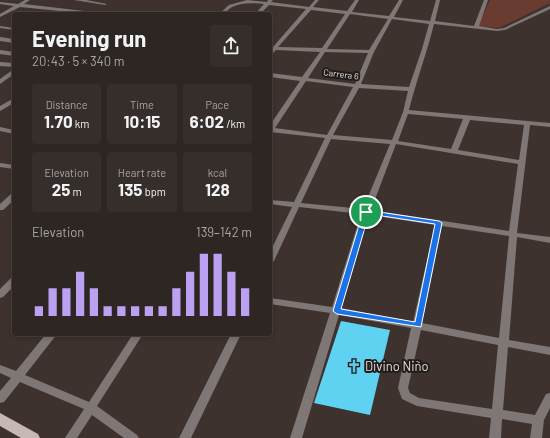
<!DOCTYPE html>
<meta charset="utf-8">
<style>
:root{--surface:#2e2623;--page:#362e2b;--text:#f1f3f6;--muted:#a7a5a6;--line:#494341;--accent:#bca0f2}
body{margin:0;font-family:Barlow,sans-serif;background:var(--page);color:var(--text);height:100vh;display:flex;flex-direction:column;font-size:15px;white-space:nowrap}
*{box-sizing:border-box;margin:0}
p{font-size:13px;color:var(--muted)}
.icon{flex:none;width:22px;height:22px;fill:none;stroke:currentColor;stroke-width:2;stroke-linecap:round;stroke-linejoin:round}
.map{position:relative;flex:1;overflow:hidden}
.panel{position:absolute;left:12px;top:12px;width:260px;height:324px;display:flex;flex-direction:column;background:var(--surface);border-radius:4px;box-shadow:0 2px 6px #0003,0 0 0 1px var(--line)}
.panel>*{flex:none}
.pin{position:absolute;display:grid;place-items:center;width:34px;height:34px;color:#fff;margin:-17px;border:2px solid #fff;border-radius:50%;box-shadow:0 1px 4px #0007}
.round{display:grid;place-items:center;flex:none;width:42px;height:42px;border-radius:4px;background:var(--page)}
.summary{display:flex;align-items:center;justify-content:space-between;height:68px;padding:0 20px}
h1{font-size:22px;font-weight:700;line-height:30px}
.stats{display:grid;grid-template-columns:repeat(3,1fr);gap:6px;height:68px;padding:4px 20px}
.stats div{display:grid;align-content:center;border-radius:4px;background:var(--page);text-align:center}
.stats b{font-size:17px;font-weight:700}
.stats small{font-size:11px;font-weight:400}
.stats p{font-size:11px}
.chart{height:112px;padding:8px 20px}
.chart p{display:flex;justify-content:space-between}
.chart svg{width:100%;height:72px;margin-top:4px;stroke:var(--accent);stroke-width:6}
.map>svg:first-child{display:block}
.green{fill:#6a3b31}
.building{fill:#5fd2f2}
.lines{fill:none;stroke-linecap:round;stroke-linejoin:round}
.street{fill:#7e7775;fill-rule:evenodd}
.primary{fill:#c6b8b5;fill-rule:evenodd}
.route{fill:#1a73e8;stroke:#fff;fill-rule:evenodd}
.labels{text-anchor:middle;dominant-baseline:central;stroke-width:4;stroke-linejoin:round;paint-order:stroke}
.far-street-label{font-size:9px;fill:#e0d8d6;stroke:#211b1a}
.near-poi-label{font-size:13px;fill:#e0d8d6;stroke:#211b1a;text-anchor:start}
</style>
<div class="map">
<svg width="550" height="438" viewBox="0 0 550 438">
<rect width="100%" height="100%" fill="#3e322f"/>
<path class="green" d="M490,0H550V3L499,28L478,26Z"/>
<path class="building" d="M341,321L390,330L370,415L314,403Z"/>
<g class="lines">
<path class="street" d="M25,0H30L24,4L93,12L95,13L89,14L20,7L0,17V14L14,6L0,4V2L18,4Z
M74,0H86L107,4L105,5Z
M247,0L267,2L268,0H273L271,2L309,7L315,0H319L313,7L347,11L355,0H359L352,12L389,16L399,0H403L394,17L430,21L436,0H440L435,21L474,26L484,0H488L479,26L497,29L504,28L550,6V9L505,30L497,31L434,24C427,53 416,81 409,110L550,123V127L530,125L517,233L550,237V243L517,237L509,340L550,347V355L508,347L503,410L535,415L546,394L550,393V408L544,420L542,438H530L532,424L502,419L501,438H489L491,418L417,406L402,399L398,388L411,328L339,315L302,438H290L330,313L270,304V298L332,307L361,214L299,207L274,261L270,264V252L292,207L270,204V200L294,202L325,138L270,132V125L300,81L270,77V73L302,77L320,52L276,50L273,53H270V46L273,47L306,9L269,5L260,14H255L264,4C253,3 243,2 232,7C227,10 226,14 219,14L229,5ZM311,10L345,14L322,48L278,47ZM350,14L388,19L369,50L327,49ZM392,19L429,24L422,49L409,87L361,84L374,52ZM325,52L368,53L355,84L308,78ZM306,81L353,87L327,135L275,128ZM359,88L408,91L403,112L392,140L333,135ZM408,114L463,119L451,149L398,141ZM470,120L524,125L519,160L458,150ZM331,139L390,144L363,209L301,203ZM396,144L518,164L509,231L371,210ZM369,215L435,225L413,322L341,308ZM442,226L509,236L499,338L422,323ZM421,330L498,345L492,409L419,398L410,393L408,388Z
M0,26L14,28V30L0,28Z
M0,37L14,39V43L0,41Z
M0,50L14,52V56L0,54Z
M0,62L14,63V67L0,66Z
M14,69V74L0,84V79Z
M14,98V103L0,111V106Z
M0,127L14,130V134L0,131Z
M0,163L14,165V169L0,167Z
M11,194H14V200L3,210H0V204Z
M14,277V286L3,297L0,298V289L11,278Z
M46,334H57L25,375L89,402L133,334H143L97,406L137,435L139,438H124L92,415L77,438H65L84,409L20,382L4,402L0,403V391L11,378L0,373V365L16,371Z
M231,334H241L191,438H179Z"/>
<path class="primary" d="M0,413L38,434L40,438H21L0,426Z"/>
</g>
<path class="route" d="M366,210L439,221L442,223L421,327L337,314L333,311L363,212ZM369,214L435,224L415,322L341,309Z"/>
<defs>
<g id="church-bare" transform="scale(1.08)"><path d="M-1.2-6h2.4v3.5h3.3v2.4h-3.3V6h-2.4V-.1h-3.3v-2.4h3.3Z" fill="#5bc8e7" stroke="#211b1a" stroke-width="2.5" paint-order="stroke"/></g>
</defs>
<g fill-rule="evenodd">
<use href="#church-bare" x="354" y="366"/>
</g>
<g class="labels">
<g class="far-street-label">
<text transform="translate(341 74) rotate(7)">Carrera 6</text>
</g>
<g class="near-poi-label">
<text x="365" y="366">Divino Niño</text>
</g>
</g>
</svg>
<div class="pin" style="left:366px;top:212px;background:#1e9e55"><svg class="icon" aria-label="arrive" viewBox="0 0 24 24"><path d="M6 21V4h12l-3 4 3 4H6"/></svg></div>
<section class="panel">
<div class="summary"><div><h1>Evening run</h1><p>20:43 · 5 × 340 m</p></div><a class="round"><svg class="icon" aria-label="share" viewBox="0 0 24 24"><path d="M12 15V3M7 8l5-5 5 5M5 13v7h14v-7"/></svg></a></div>
<div class="stats">
<div><p>Distance</p><b>1.70<small> km</small></b></div>
<div><p>Time</p><b>10:15</b></div>
<div><p>Pace</p><b>6:02<small> /km</small></b></div>
</div>
<div class="stats">
<div><p>Elevation</p><b>25<small> m</small></b></div>
<div><p>Heart rate</p><b>135<small> bpm</small></b></div>
<div><p>kcal</p><b>128</b></div>
</div>
<div class="chart"><p><span>Elevation</span>139–142 m</p>
<svg viewBox="0 0 160 44" preserveAspectRatio="none"><path d="M5 44V38M15 44V27M25 44V27M35 44V17M45 44V27M55 44V38M65 44V38M75 44V38M85 44V38M95 44V38M105 44V27M115 44V17M125 44V6M135 44V6M145 44V17M155 44V27"/></svg>
</div>
</section>
</div>
